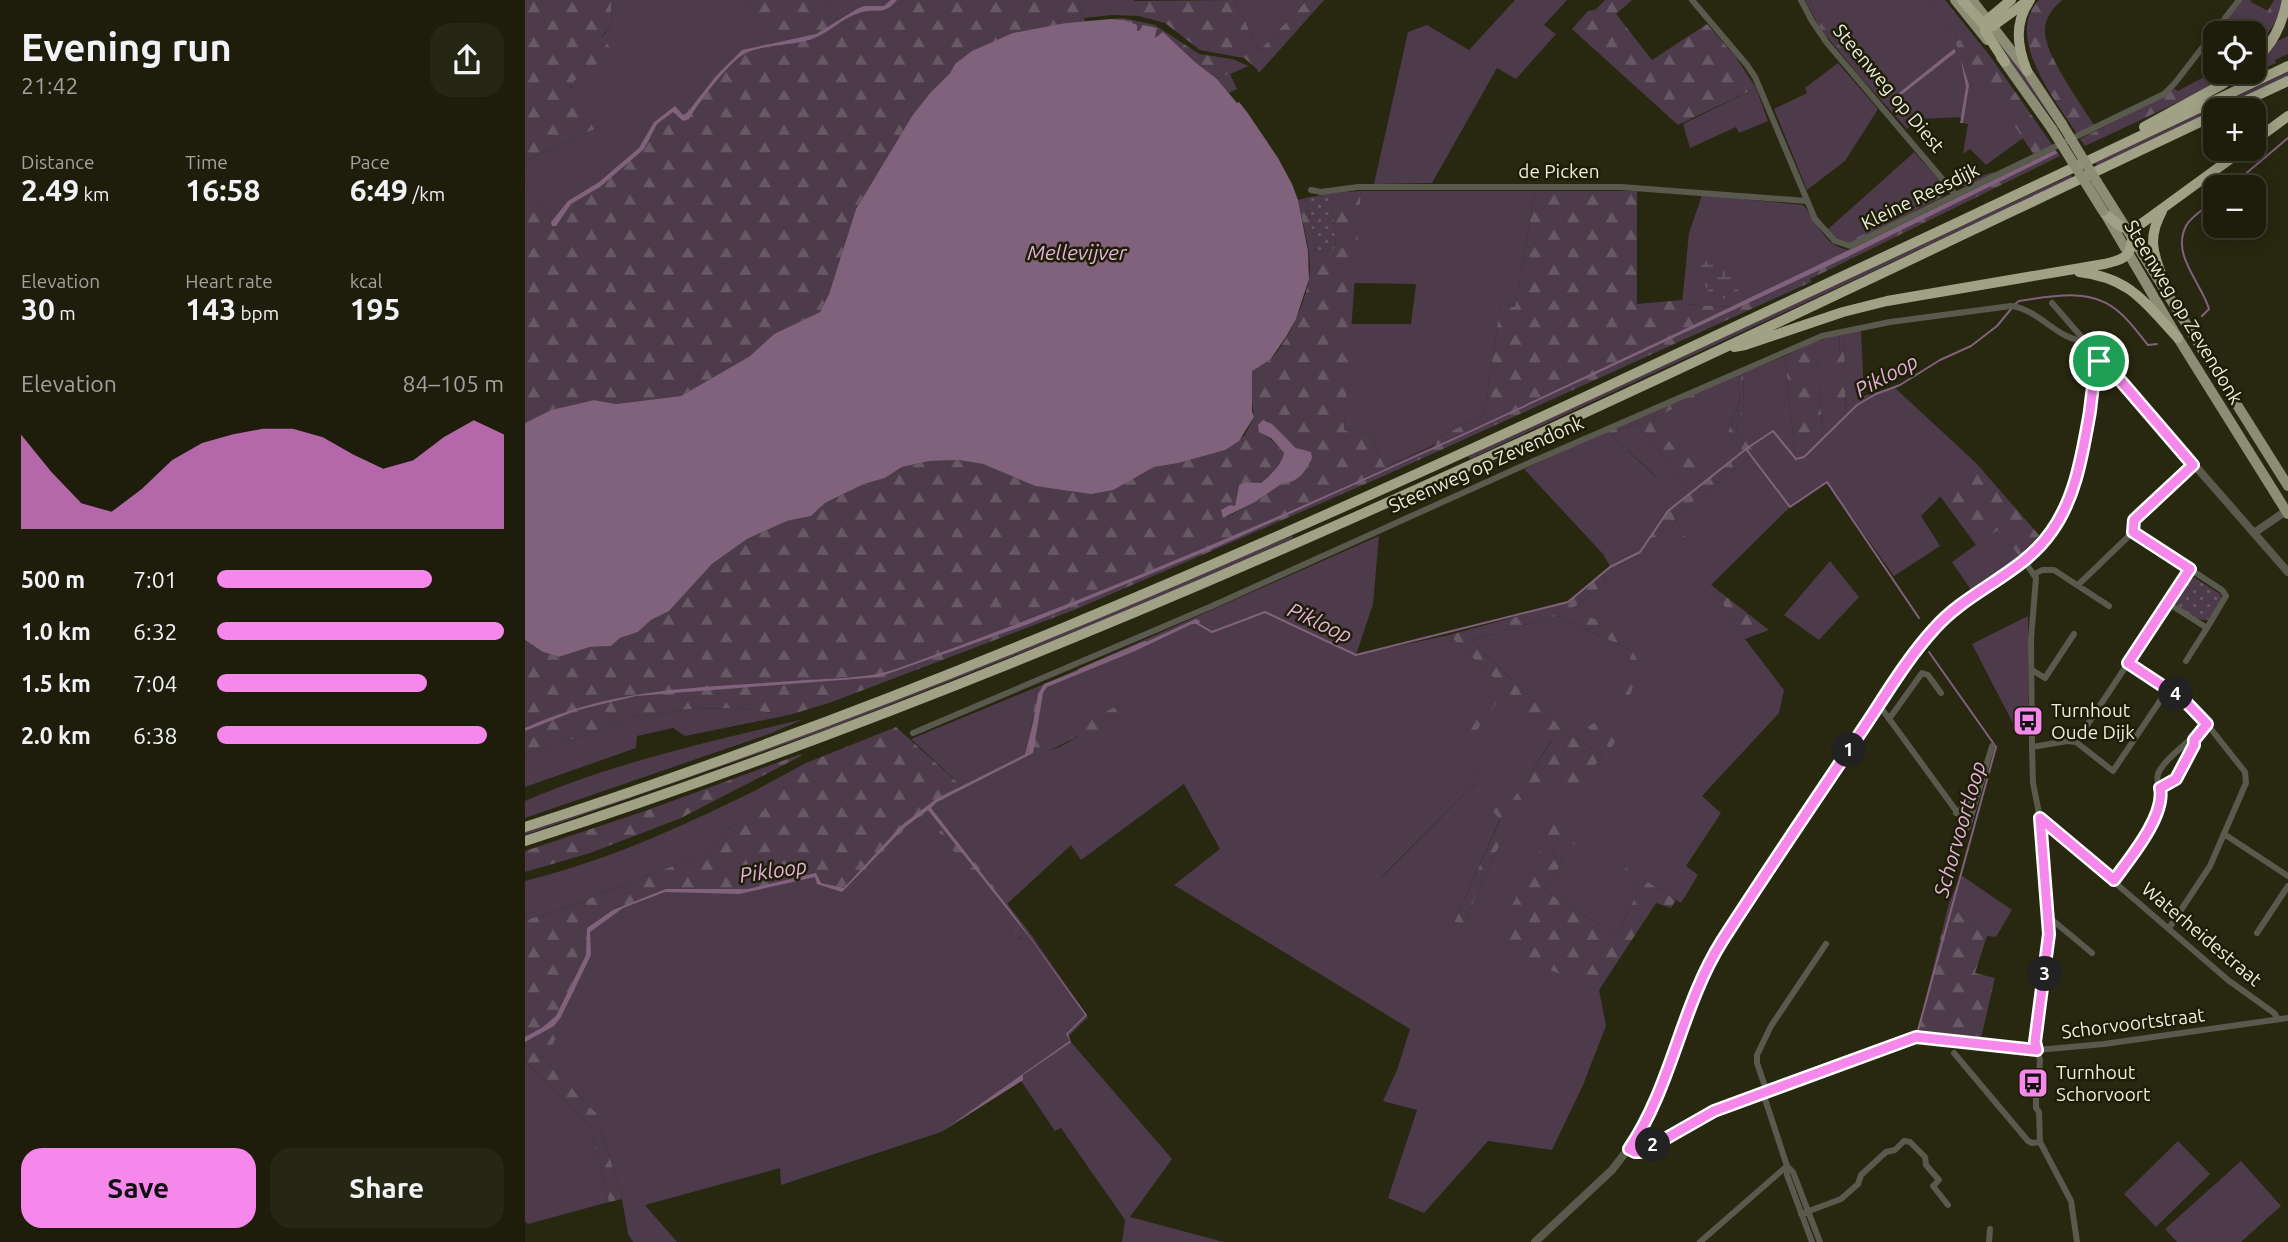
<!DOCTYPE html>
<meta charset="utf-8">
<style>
:root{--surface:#1e1d0c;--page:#262615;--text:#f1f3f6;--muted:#a1a29d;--line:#3c3b2d;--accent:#f688ec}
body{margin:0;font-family:Ubuntu,sans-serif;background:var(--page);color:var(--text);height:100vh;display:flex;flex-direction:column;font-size:26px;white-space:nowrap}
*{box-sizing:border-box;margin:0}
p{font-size:23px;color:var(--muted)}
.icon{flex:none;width:38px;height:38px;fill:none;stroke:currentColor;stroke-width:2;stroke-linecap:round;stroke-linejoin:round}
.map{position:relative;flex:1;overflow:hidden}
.details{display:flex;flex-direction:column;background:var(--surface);width:525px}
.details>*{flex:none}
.controls{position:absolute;left:1678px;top:21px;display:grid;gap:14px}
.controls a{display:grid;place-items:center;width:63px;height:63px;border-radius:14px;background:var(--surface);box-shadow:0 4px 18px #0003,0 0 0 2px var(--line);font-size:35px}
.pin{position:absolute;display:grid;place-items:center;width:60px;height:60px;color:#fff;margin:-30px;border:4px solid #fff;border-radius:50%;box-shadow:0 2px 7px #0007}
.km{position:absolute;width:35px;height:35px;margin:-18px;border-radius:50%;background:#222;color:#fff;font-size:19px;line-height:35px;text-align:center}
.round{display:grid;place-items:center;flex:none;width:74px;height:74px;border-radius:21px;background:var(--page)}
.head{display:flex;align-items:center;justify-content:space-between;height:119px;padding:0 21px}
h1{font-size:38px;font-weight:700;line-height:52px}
.figures{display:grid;grid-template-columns:repeat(3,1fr);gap:10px;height:119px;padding:7px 21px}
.figures div{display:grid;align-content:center}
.figures b{font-size:30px;font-weight:700}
.figures small{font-size:19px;font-weight:400}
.figures p{font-size:19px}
.chart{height:196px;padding:14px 21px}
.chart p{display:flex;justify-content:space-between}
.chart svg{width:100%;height:126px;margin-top:7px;fill:var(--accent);opacity:.7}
.action{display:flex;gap:14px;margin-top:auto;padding:14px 21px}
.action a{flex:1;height:80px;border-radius:21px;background:var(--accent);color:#111;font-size:28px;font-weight:700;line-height:80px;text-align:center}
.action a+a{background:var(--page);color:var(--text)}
ul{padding:0 21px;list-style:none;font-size:23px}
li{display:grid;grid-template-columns:112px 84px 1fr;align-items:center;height:52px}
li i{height:18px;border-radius:9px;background:var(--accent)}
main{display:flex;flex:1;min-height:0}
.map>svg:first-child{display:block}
.green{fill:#4d3b4b;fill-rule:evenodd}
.forest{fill:url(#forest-firs);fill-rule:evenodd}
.wetland{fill:url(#wetland-marsh)}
.park{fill:url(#park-dots)}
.water{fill:#80627c}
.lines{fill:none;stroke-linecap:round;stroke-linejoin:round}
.stream{stroke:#80627c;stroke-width:2}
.minor{stroke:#59594e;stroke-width:6}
.tertiary{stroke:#59594e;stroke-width:8}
.primary{stroke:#8d8d76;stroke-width:10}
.motorway{stroke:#a1a186;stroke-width:10}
.primary-bridge{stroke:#8d8d76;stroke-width:10}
.route-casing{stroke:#fff;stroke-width:14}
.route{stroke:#f688ec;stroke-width:9}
.labels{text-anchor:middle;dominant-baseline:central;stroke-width:5;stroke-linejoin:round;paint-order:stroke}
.street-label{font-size:19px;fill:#ecedde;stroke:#1e1d06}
.poi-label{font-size:19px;fill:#ecedde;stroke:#1e1d06;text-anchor:start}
.water-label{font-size:21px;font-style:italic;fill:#e4b0dd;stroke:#1e1d06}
</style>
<main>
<section class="details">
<div class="head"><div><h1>Evening run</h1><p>21:42</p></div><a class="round"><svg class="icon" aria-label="share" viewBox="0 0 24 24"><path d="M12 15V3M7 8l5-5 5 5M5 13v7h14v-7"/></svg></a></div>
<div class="figures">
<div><p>Distance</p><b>2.49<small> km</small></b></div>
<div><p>Time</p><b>16:58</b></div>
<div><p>Pace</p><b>6:49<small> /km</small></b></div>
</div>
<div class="figures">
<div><p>Elevation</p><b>30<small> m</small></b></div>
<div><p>Heart rate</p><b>143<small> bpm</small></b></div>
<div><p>kcal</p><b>195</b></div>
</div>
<div class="chart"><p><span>Elevation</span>84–105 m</p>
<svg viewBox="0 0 160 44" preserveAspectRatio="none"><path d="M0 44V11L10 24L20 35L30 38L40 30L50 20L60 14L70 11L80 9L90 9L100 12L110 18L120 23L130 20L140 12L150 6L160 11V44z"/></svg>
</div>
<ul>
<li><b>500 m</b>7:01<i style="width:75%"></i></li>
<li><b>1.0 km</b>6:32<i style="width:100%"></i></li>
<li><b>1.5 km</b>7:04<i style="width:73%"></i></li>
<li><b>2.0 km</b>6:38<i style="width:94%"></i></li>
</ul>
<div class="action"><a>Save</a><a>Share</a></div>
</section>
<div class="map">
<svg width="1763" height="1242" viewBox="0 0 1763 1242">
<defs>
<pattern id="forest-firs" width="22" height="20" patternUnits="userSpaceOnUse" patternTransform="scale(1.75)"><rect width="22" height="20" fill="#4d3b4b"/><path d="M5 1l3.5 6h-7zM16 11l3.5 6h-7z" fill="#675864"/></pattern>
<pattern id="wetland-marsh" width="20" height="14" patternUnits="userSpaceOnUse" patternTransform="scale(1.75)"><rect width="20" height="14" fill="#4d3b4b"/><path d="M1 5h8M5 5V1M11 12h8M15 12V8" fill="none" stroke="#675864"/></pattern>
<pattern id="park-dots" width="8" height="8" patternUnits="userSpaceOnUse" patternTransform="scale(1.75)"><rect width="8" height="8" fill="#4d3b4b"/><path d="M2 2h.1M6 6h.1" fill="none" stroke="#675864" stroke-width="1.8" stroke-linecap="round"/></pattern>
</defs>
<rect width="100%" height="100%" fill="#282710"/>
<path class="green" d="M86,0H219L249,43L222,49L212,54L160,115L156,114L150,106L129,122L117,145L74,182L43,201L28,220L0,183V161L74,127L44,84L87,24Z
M300,0H379C363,16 358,12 338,15C330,16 324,21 317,25Z
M553,0H609L614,16L587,15L559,18Z
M710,0H782L734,51Z
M990,0H1042L1019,25L1031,34L991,79L972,68L907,183L849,184L883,32L902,25L944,50Z
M1284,0H1402L1435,39L1445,85L1459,79L1498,138L1461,165L1445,149L1438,154L1443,124L1438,123L1439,117L1393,119L1382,129L1337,79L1340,76L1298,26Z
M1717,0H1726V2L1743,11L1733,28L1708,12Z
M1468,32L1488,58L1532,125L1477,51Z
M1763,36V54L1750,60L1751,63L1708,83L1720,72H1729V64L1750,42Z
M707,59L724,66L705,74L712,89L704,93L692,79L702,74L698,64Z
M1313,63L1353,109L1320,161L1282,190L1249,109L1282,93L1280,88Z
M1763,72V76L1572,166L1570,163Z
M1231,88L1243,121L1214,133L1211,127L1165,148L1158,124Z
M1385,156L1407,183L1409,188L1406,197L1325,244L1313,240L1302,230Z
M1438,165C1452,172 1449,180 1468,172V175L1443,186H1436Z
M1546,175L1548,178L945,459L943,456Z
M836,191H1010L990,307H975L959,415L910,439L911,444L860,467L844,434L819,430L825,324H886L891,284L828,283Z
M1177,195L1278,205C1293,222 1300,250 1328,250L1209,307L1157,304L1164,233Z
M1336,329L1339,396L1369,387L1450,462L1396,516L1415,546L1369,576L1302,482L1265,507L1186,585L1220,639L1259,690L1254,713L1177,796L1196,813L1161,866L1173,875L1156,903L1032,824L1077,755L1043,734L946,640L1032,616L1108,651L1090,697L1122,651L1046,610L1082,581L1077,573L1085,566L1078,554L999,469L1073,435L1134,479L1086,435L1113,423L1163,489L1160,478L1172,462L1169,464L1158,461L1127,418L1213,380L1215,401L1203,432L1218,452L1142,513L1127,547L1144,519L1155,541L1160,537L1149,517L1230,453L1211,429L1212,424L1216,421L1219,403L1218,373L1260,356L1270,457L1298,439L1292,359H1287V343L1315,334L1314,354L1321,417L1319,334ZM1088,712L1097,731L1084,748Z
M1473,529L1495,557L1446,590L1427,562Z
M768,535L767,539L589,616L306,728L0,835V832C262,748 515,643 768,535Z
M854,536L848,604L831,655L924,635L970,679L939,725L949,733L979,692L1026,741L983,808L952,771L853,881L948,785L975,819L929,923L938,925L972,850L1024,777L1045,789L968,946L1074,990L1081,1026L1058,1085L1027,1150L963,1141L899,1213L863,1198L892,1110L858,1101L872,1070L885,1029L649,885L695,849L659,784L556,860L546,845L482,904L423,827L496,940L505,933L563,1017L543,1037L546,1042L647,1159L605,1217L699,1242H597L600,1220L536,1128L530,1131L494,1078L416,1132L256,1185L255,1168L120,1205L152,1242H108L103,1234L97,1199L72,1114L14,1054L26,1048L62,933L93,909L132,894L386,819L438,787L386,739L512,687L502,754C536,756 569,724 595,704L519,746L524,682Z
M1305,561L1334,597L1294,640L1259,615Z
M1503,616V731L1493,733L1447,644Z
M210,708L264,715L160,736L148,728L112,736L111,748L0,787V753L61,735L110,717L164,709Z
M279,719L244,734L0,818V801C90,762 184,742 279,719Z
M231,790L241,810L206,826L181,853L32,911L0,920V881C81,861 156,827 231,790Z
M1038,836L1115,887L1092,935L1020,891L1038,860L1027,855Z
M1436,875L1487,910L1471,937L1462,936L1424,903Z
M0,1061L65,1125L84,1202L3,1224L0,1221Z
M1653,1141L1685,1174L1631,1227L1599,1194Z
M1716,1161L1756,1206L1716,1242H1652L1640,1229Z"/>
<path class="forest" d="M0,0H86L87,24L77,37L88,51L44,85L104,156C126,138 125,122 150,106L158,115L162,113L164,108L212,54L222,49L248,43L219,0H300L317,25C322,22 327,18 332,16C353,8 358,21 379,0H553L560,21L598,18L630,25L674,54L707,59L698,64L703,74L692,79L670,62L639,33L631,39L630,37L632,31L616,28L614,31L600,20L586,19L541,23L430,64L425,73L405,93L387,116L331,209L304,294L295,312L249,334L225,356L156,396L91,404L69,400L26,410L0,423V183L28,220L43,201L74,182L101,158L74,127L0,161Z
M710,0L734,51L782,0H799L734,73L731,68L719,58L675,50L640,23L614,16L609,1Z
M1080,0H1107L1091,14L1127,60L1182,24L1210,56L1231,88L1153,125L1047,29L1063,11L1070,10Z
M1280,0H1284L1298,26L1340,76L1337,79L1295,28Z
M1402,0H1420L1465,56L1528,146L1509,155L1459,80L1444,85L1431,43L1435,39Z
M1514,0H1537C1527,9 1519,19 1520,33C1521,56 1556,104 1569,125L1552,134C1532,102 1478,37 1514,0Z
M1749,0H1758L1750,23L1729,53V33H1701L1695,29L1708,12L1733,27Z
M1690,71L1706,72L1675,92L1560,146L1555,139L1639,96L1649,88L1653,91Z
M1530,150L1535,156L1285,279L1286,282L863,474L705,543L549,610L304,703L264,715L210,708L164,709L110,717L61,735L0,753V640L18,652L34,657L65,647L86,646L95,638L113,632L126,620L144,611L187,564L222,539L262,521L286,516L300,503L339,484L360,478L377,467L405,461L433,460L458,464L510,486L538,489L684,454L719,436L724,427L729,417L725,385L727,371C732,366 739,365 745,360C764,342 786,291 785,265C784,243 777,221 773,200L781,198L791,253L811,248L806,193L836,191L819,430L844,434L860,467L911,445L910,439L959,415L975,307H990L1010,191H1112V304L1157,300V304L1209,307ZM741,420L774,450L758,483L730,502L702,517L696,510L710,506L714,485L720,482L736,483C745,476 757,465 759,453L743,436Z
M1389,152L1418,184L1420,193L1417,197L1325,244L1326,240C1344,231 1406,206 1409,188L1385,156Z
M1315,334H1319L1321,417L1311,422L1309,357L1314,354Z
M1287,343V358L1292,359L1298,439L1273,461L1270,457L1260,356Z
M1218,373L1219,403L1216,421L1212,424L1211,429L1230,453L1149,517L1160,537L1155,541L1144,520L1127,547L1121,544L1142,513L1218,452L1203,432L1215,401L1213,381L1127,418L1158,460L1163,457L1169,464L1172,462L1175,469L1161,478L1167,486L1163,489L1113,423L1086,435L1134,480L1128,485L1073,435Z
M1450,462L1514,535L1495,557L1473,530L1451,545L1415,496Z
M1077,573L1082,581L1046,610L1114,636L1122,651L1102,703L1089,697L1108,651L1032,616L946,640L1043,734L1077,755L1033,824L1151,900L1146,908L1131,903L1074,990L967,946L1045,789L1025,778L972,850L938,925L929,923L975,820L948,785L852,881L845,873L952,771L983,807L1026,742L979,693L949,734L938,725L970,679L924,635L1043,602ZM1038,837L1115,887L1092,935L1020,891L1038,860L1027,855Z
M1186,585L1244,630L1220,639Z
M524,682L520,745L595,704L598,714L562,737L555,735L516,755L502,754L512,687Z
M1088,712L1102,726L1085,749L1062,727Z
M371,727L439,788L386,823L321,890L296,884L290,875L229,890H142L93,909L62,933L64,945L39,1022L26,1048L15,1055L72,1114L97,1199L84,1202L65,1125L0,1061V920L32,911L181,853L206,826L240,810L231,790L281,763Z
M276,754V756L156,818L65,853L0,872V851L120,811Z
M423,827L505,933L497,940L414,832Z
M1424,903L1462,936L1450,973L1470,978L1456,1038L1393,1030Z"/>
<path class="wetland" d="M1189,258L1211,269L1215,283L1212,294C1198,301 1190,303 1182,289C1176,279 1172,275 1178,262Z"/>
<path class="park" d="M806,193L811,248L791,253L781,198Z
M1670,578L1695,594L1697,600L1683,620C1673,621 1656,611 1650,602L1664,580Z"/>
<path class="water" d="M366,0H372C358,17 351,7 334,13C317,18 304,33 287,39C267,46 239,44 219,54C203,63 174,102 164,119L158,121L148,112L132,124L119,149L75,187L46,204L31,226H27L26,222L43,201L74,182L114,148L129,122L150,106L158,115L162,113L191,76L217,50L291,34L332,9L339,6H359Z
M586,19L600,20L612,25V30L614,31L618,25L632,28L630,38L638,32L670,62L692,79L712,103L714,102L722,112L753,158L767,184L773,200L783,251L784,279L771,319L761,337L745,360L727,371V411L729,417L714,441L700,450L653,463L629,467L588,490L566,494L510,486L458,464L433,460L405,461L377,467L360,478L339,484L300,503L286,516L262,521L222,539L187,564L144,611L126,620L113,632L95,638L86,646L65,647L34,657L18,652L0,640V423L26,410L69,400L91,404L156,396L225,356L249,334L295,312L304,294L331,209L387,116L405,93L425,73L430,64L447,51L488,33L541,23Z
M1429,49L1431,52L1371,99L1369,97Z
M1436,60L1444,85L1438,123H1435L1441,87Z
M1530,150L1533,153L1318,259L933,438L696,545L501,625L354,677L111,696L53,710L0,731V728C90,687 171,688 267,681C302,678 340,680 374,668C771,525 1151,333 1530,150Z
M738,420L747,424L771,448L786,452L787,458C781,471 773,483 758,483L730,502L698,518L696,510L705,505L710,506L714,485L720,482L736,483C745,476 757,464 759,453L746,438L734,432L733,425Z
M671,619L675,621L674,624H667L610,651L522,687L518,693L508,753L412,802L406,808L486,911L562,1015L543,1034L546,1042L498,1075V1080L416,1132L543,1042L545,1041L541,1034L560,1015L505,938L403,810L380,827L317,892L292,884L290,877L214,894L140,892L98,908L65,932L66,955L36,1017L29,1026L0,1042V1037L18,1027L31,1016L61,955L62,928L88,910L141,889H223L291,873L296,883L319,888L377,825L411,799L503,753L513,694L519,684L597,653Z"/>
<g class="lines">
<path class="stream" d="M1705,187L1763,138
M1490,304L1494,301C1527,296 1567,287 1594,312C1605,321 1614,334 1623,345L1632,344
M1677,316L1684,309C1676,282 1646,255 1661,226C1666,216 1682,207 1690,200
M1221,449L1265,507L1302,482L1394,618
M673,624L687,632L740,612L831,655L1043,602L1085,567L1115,552L1143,511L1221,449L1248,431L1271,459L1279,457L1332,405L1351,394L1375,385L1415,360L1446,346L1472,326L1486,309
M554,670L620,642
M501,755L509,723
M1393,1030L1471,747L1404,652"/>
<path class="minor" d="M1167,0L1222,65L1230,77L1290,219L1310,241L1325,246L1639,94L1650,83L1714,0
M1276,0L1287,21L1302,43L1430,194
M786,190L796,192L833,187H1096L1282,201
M1527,303L1560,341L1574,361
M1608,532L1609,520L1668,465
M1500,562L1511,578L1506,639L1507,747L1508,783L1515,818L1525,918L1510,1042L1515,1060L1514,1075L1511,1078V1108L1514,1112L1515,1142L1546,1201L1552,1242
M1510,574L1517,570H1529L1584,606
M1553,585L1608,532L1697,590L1701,596L1682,628L1643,603
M1661,661L1682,628
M1603,663L1659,700L1682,724L1720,772L1721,783L1685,866L1644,928
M1507,670L1520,678L1549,634
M1354,705L1443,827L1467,746
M1364,719L1397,673L1403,675L1416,693
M388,733L687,606L1004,463L1297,336L1365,322L1486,306C1514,309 1532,340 1560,341
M1551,742L1665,569
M1507,747L1542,741L1551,742L1588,771L1643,689
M1635,788L1651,779L1669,745V740
M1431,813L1446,801
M1515,818L1703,980L1749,1013L1753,1019
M1699,834L1763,876
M1589,880C1602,862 1634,822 1636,800C1637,791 1630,783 1633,774C1638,759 1671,737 1682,724
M1525,918L1567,953
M1732,933L1763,886
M1429,1053L1503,1141L1507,1143L1515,1142
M1242,1092L1232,1063V1055L1246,1026L1301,944
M1238,1093L1262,1166V1175L1287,1242
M1104,1149L1110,1152H1117L1189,1111L1391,1037L1512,1050L1579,1044L1763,1018
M1262,1166L1268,1172L1295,1242
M1276,1214L1316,1199L1333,1184L1336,1175L1361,1152L1370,1150L1379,1141L1385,1142L1400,1157L1401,1165L1414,1180L1408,1186L1423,1205
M1175,1242L1262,1166
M1464,1242L1465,1229"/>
<path class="tertiary" d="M1729,533L1761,511
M1010,1242L1087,1170L1113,1136L1124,1115L1173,987L1195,944L1394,647C1406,633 1417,619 1432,608C1475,576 1507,565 1536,516C1553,486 1559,446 1565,412C1567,399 1567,383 1573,370L1570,367L1572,362L1583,361L1587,366L1589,373L1763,572"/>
<path class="primary" d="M1430,0L1462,40
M1447,0L1502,71L1537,124
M1476,57L1527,129
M1572,182L1763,486
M1582,217L1653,338L1763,514"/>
<path class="motorway" d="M1437,0L1460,26V31L1480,62
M1460,26H1468L1501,2
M1460,26L1463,19L1486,0
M1729,61C1748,44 1757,25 1762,0
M1502,71C1492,46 1489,23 1505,0
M1701,110L1763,81
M1619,127L1696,85L1715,72
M1729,141L1763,116
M1637,211C1619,244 1632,259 1642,291
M1580,214C1596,225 1595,233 1616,224L1719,149
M1554,272C1606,278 1620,303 1653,338
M1209,347L1220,345L1318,312L1362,301L1579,264C1596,260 1606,258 1607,239
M0,827C365,710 717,556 1064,395C1298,287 1530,176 1763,66
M0,841C584,652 1136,377 1690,115"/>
<path class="primary-bridge" d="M1537,124L1572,182
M1527,129L1578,211"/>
</g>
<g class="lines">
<g class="route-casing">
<path id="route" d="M1574,361H1583L1587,366L1589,373L1668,465L1609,520L1608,532L1665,569L1603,663L1659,700L1682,724L1669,740V745L1651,779L1635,788C1641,815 1605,858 1589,880L1515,818L1524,934L1510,1042L1512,1050L1391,1037L1189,1111L1117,1152H1110L1104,1149C1147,1086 1156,1006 1197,941C1240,874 1285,808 1329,742C1355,705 1378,663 1409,629C1443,590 1496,575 1526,532C1550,499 1557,456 1564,417C1567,402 1566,384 1573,370L1571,364Z"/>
</g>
<use href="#route" class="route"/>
</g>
<defs>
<g id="bus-square" transform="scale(1.575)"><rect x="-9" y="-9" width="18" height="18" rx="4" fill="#f688ec" stroke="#1e1d06"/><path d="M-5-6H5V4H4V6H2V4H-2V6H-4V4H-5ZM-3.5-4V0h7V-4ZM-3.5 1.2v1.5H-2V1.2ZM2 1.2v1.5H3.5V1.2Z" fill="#111"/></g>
</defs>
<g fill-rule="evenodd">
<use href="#bus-square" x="1503" y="721"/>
<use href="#bus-square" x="1508" y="1083"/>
</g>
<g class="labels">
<g class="street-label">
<text transform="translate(1364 88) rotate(50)">Steenweg op Diest</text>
<text x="1034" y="171">de Picken</text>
<text transform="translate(1395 196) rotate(-26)">Kleine Reesdijk</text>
<text transform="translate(1659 312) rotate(59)">Steenweg op Zevendonk</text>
<text transform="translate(961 464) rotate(-24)">Steenweg op Zevendonk</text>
<text transform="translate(1677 934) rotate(40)">Waterheidestraat</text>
<text transform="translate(1608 1023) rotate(-7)">Schorvoortstraat</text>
</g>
<g class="poi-label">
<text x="1526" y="710">Turnhout<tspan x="1526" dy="22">Oude Dijk</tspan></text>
<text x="1531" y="1072">Turnhout<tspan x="1531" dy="22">Schorvoort</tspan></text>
</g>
<g class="water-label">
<text x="552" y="252">Mellevijver</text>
<text transform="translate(1361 375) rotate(-28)">Pikloop</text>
<text transform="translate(795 622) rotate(25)">Pikloop</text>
<text transform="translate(1434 829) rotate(-74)">Schorvoortloop</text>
<text transform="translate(248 870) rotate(-8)">Pikloop</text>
</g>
</g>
</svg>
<div class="controls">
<a><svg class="icon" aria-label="locate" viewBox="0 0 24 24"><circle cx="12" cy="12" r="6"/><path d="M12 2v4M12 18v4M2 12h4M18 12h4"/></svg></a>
<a>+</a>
<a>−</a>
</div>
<div class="pin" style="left:1574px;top:361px;background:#1e9e55"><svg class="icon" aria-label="arrive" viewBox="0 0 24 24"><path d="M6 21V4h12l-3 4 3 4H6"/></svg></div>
<b class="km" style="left:1324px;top:750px">1</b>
<b class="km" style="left:1128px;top:1145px">2</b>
<b class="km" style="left:1520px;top:974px">3</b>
<b class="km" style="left:1651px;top:694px">4</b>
</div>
</main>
